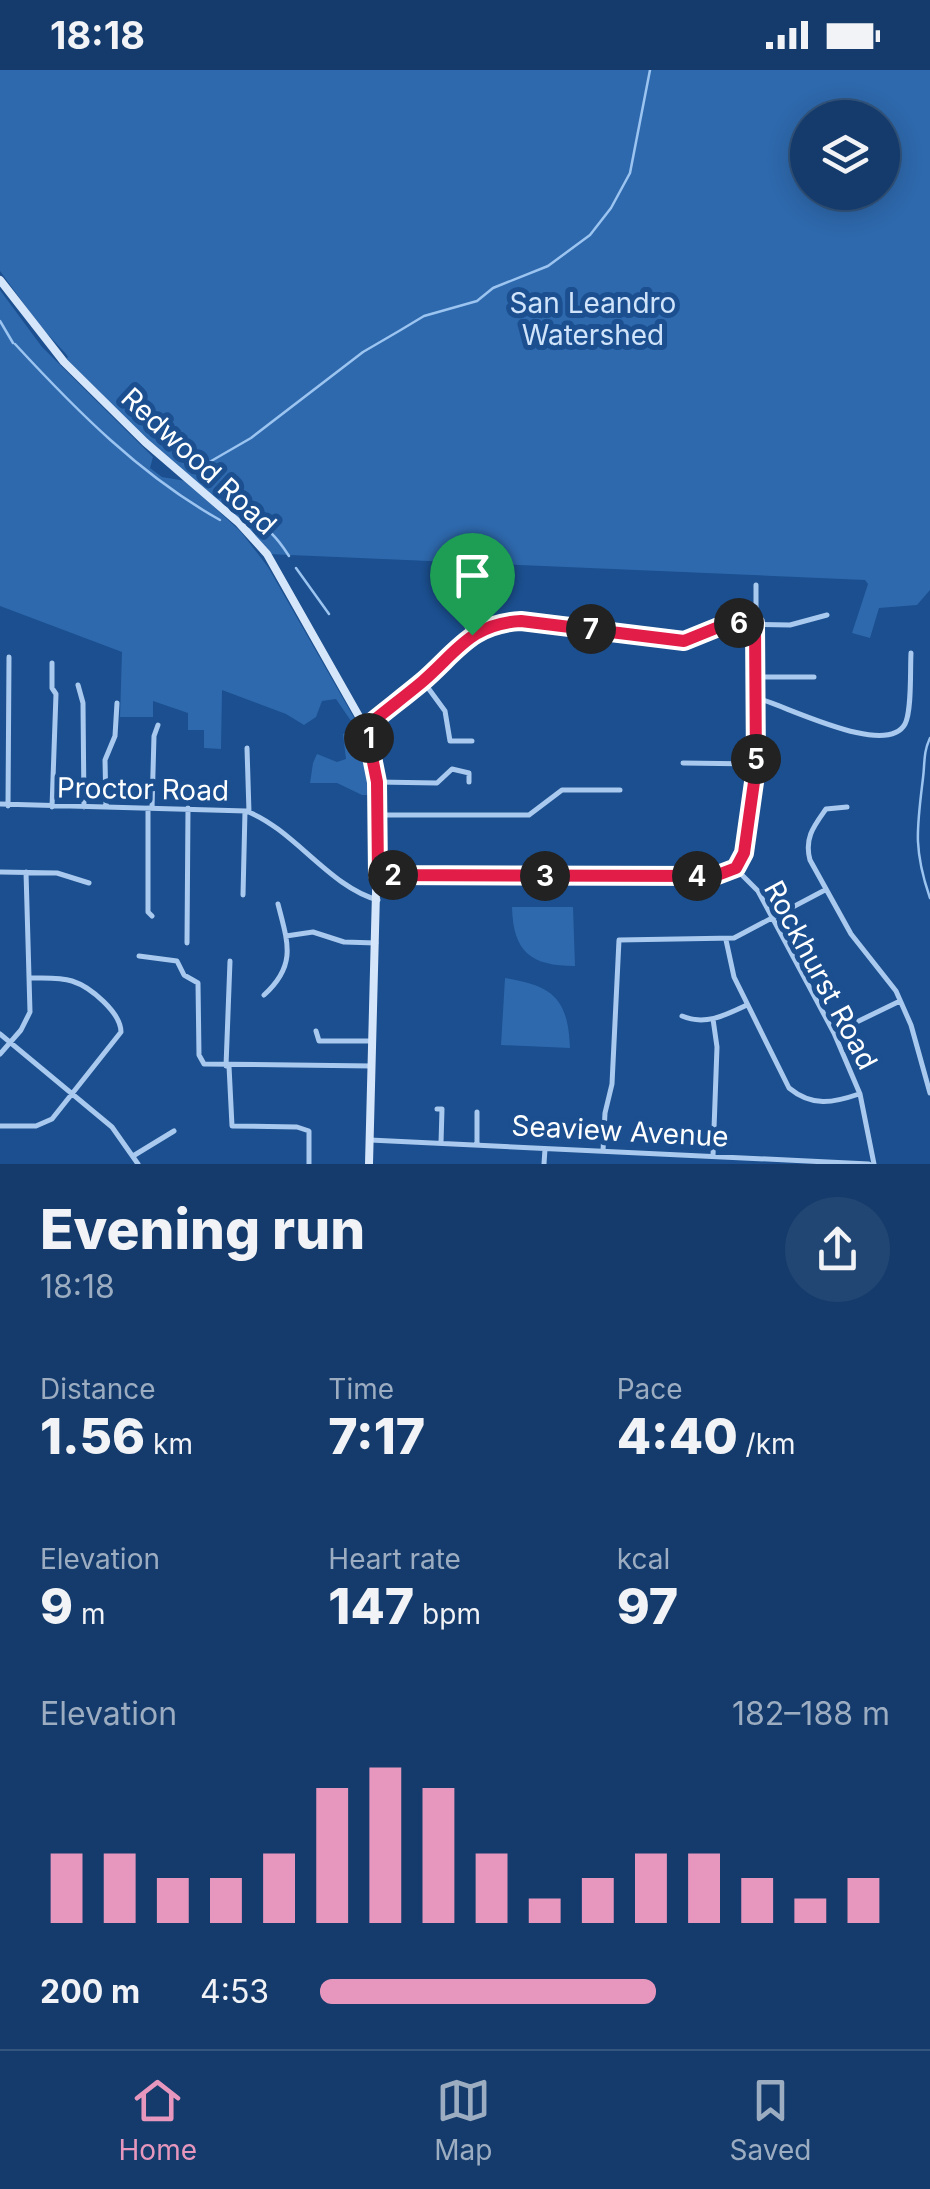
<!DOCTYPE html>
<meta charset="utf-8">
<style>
:root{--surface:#143b6b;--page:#214673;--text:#f1f3f6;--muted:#9dadc1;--line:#33557e;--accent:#e797bd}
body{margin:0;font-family:Inter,sans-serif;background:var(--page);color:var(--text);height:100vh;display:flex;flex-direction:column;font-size:38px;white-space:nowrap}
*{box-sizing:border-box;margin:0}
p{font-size:32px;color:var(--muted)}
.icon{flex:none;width:55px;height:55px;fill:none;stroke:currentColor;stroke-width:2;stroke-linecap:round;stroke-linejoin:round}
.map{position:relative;height:1094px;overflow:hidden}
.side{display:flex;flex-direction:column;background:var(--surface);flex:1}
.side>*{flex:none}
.fabs{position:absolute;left:790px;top:30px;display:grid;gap:20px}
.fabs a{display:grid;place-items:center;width:110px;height:110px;border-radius:50%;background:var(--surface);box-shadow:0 5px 25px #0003,0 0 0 2px var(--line);font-size:50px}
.pin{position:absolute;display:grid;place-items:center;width:85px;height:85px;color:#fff;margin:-102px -42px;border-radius:50% 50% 50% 0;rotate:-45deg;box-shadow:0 0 10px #0007}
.pin .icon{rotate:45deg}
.km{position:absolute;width:50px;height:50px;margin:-25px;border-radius:50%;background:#222;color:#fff;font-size:28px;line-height:50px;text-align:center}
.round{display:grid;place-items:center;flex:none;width:105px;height:105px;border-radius:52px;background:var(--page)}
.headline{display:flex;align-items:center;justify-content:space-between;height:170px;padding:0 40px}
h1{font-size:55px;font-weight:800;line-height:75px}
.stats{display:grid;grid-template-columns:repeat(3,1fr);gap:15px;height:170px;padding:10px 40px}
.stats div{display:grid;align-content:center}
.stats b{font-size:50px;font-weight:800}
.stats small{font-size:28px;font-weight:400}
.stats p{font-size:28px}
.chart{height:280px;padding:20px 40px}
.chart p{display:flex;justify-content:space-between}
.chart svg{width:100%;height:180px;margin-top:10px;stroke:var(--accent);stroke-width:6}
ul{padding:0 40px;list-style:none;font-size:32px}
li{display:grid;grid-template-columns:160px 120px 1fr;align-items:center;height:75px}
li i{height:25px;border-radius:12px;background:var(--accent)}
.status{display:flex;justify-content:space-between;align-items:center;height:70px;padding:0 50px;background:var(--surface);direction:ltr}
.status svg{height:28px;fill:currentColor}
.menu{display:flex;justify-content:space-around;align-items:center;height:140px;border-top:2px solid var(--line);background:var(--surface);font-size:28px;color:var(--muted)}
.menu a{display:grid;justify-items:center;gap:5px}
.menu .active{color:var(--accent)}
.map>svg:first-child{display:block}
.green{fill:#2e69ad;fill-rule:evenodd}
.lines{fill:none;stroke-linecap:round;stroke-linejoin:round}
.stream{stroke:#9cc4f0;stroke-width:2.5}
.minor{stroke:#a9c9ee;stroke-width:5}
.secondary{stroke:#d6e6fa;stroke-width:8}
.route-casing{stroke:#fff;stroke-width:20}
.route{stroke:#e11d48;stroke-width:12}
.labels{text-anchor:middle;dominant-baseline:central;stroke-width:10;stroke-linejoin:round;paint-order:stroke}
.park-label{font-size:28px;fill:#cfe3fa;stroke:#1b4f8f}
.street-label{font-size:28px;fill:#fff;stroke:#1b4f8f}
</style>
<div class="status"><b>18:18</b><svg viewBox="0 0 49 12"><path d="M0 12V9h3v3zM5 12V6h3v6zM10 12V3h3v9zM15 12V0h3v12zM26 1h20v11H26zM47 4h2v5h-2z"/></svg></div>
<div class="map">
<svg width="930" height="1094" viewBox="0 0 930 1094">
<rect width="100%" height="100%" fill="#1b4f8f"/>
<path class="green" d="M0,0H930V520L917,535L879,538L870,568L852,563L868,514L865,510L267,484L64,292L68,287L66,284L40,256L0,201ZM808,48H882V122H808Z
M0,220L42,277L153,387L150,398L162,407L186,411L241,462L268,497L357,653L371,702L370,725H362L337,713H310L313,693L317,684L337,692L346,689L343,664L352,658L351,651L336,629L322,631L316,647L304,655L286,644L222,620L221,679L204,678V660H188V643L153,631V647H120L122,582L0,536Z
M512,837H573L575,896C531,896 513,882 512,837Z
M505,908C553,916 568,928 570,978L501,975Z"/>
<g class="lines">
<path class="stream" d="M0,251L13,273
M15,274C76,340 141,406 220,450
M206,394L251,368L363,282L399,261L424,246L477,231L493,218L548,196L590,165L611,138L630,103L650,0
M246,451C267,454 278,469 289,486
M296,498L329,544
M930,668C923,683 925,693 923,708C917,758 913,779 930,828"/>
<path class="minor" d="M453,528L471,565
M756,607H814
M423,611L445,641L450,671H472
M78,615L83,633L84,737
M756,628C781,633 886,689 905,654C912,641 910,600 911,583
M365,657L423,611L458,575L480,560L500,554L535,552L684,571L726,554L790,555L827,545
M247,678L249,742
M683,693L756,694
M377,712L437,713L452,699L469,703V712
M0,734L246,741C294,759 329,817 378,830
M8,736L9,587
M52,737L56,624L52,618V593
M106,737L105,690L115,666L117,633
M847,737L826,739C814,756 804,768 810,790L851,864L896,921L911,955L930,1023
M148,738V842L152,846
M152,738L154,666L158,655
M378,745H529L562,720H620
M735,798L758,821L834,963L860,1024L874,1094
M0,802L57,803L89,813
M378,805L715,806L735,798L744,783L756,694V515
M243,825L245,741
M286,866L313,862L344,872L376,873
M726,870L734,907L789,1018C812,1037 833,1033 859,1024
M187,873L188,738
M139,886L177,891L184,905L198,913L199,985L204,994L372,996
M264,925C297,895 288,873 278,834
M682,946C705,956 726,945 747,935
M316,961L319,971H373
M834,963L900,931
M0,964L112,1057L138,1094
M0,984L21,960L30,942L26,802
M226,996L230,891
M229,996L232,1056L297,1057L309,1061V1094
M437,1039H442L441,1073
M0,1056H36L52,1049L121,962C121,943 91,917 72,911C60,907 44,908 31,908
M370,1070L869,1094
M477,1074V1042
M603,1081L605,1043L612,1014L619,870L734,868L825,820
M133,1086L174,1061
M713,1086L717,977L713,949
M544,1094L545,1079"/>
<path class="secondary" d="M0,210L64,292L145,372L239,453L267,484L365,657L376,697L378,745L369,1094"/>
</g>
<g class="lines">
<g class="route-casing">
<path id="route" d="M521,551L684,571L726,554L755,553L756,698L744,783L736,798L715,806L378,805L377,712L366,657C384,642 404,627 422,612C457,582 470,554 521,551Z"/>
</g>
<use href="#route" class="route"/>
</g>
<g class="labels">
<g class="park-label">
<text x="593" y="233">San Leandro<tspan x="593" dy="32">Watershed</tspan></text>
</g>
<g class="street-label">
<text transform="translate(199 391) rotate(43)">Redwood Road</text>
<text transform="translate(143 719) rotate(1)">Proctor Road</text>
<text transform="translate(821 905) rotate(62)">Rockhurst Road</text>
<text transform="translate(620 1061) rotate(3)">Seaview Avenue</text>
</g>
</g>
</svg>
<div class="fabs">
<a><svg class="icon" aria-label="layers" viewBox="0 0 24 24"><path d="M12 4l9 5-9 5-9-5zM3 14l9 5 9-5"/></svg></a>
</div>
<div class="pin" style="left:472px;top:565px;background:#1e9e55"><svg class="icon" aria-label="arrive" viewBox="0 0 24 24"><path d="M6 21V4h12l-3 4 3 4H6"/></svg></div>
<b class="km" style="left:369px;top:668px">1</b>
<b class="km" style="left:393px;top:805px">2</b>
<b class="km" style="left:545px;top:806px">3</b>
<b class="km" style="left:697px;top:806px">4</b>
<b class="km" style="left:756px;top:689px">5</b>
<b class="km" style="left:739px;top:553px">6</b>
<b class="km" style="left:591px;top:559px">7</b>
</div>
<section class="side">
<div class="headline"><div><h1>Evening run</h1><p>18:18</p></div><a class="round"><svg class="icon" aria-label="share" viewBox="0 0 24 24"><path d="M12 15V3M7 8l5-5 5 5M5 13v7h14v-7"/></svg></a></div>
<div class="stats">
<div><p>Distance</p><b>1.56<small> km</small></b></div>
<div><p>Time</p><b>7:17</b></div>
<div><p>Pace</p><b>4:40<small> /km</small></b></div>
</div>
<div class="stats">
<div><p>Elevation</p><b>9<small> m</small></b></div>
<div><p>Heart rate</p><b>147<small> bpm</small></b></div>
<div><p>kcal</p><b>97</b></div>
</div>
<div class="chart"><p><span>Elevation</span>182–188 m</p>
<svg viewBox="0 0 160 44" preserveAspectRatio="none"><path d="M5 44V27M15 44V27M25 44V33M35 44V33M45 44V27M55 44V11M65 44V6M75 44V11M85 44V27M95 44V38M105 44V33M115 44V27M125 44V27M135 44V33M145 44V38M155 44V33"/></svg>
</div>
<ul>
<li><b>200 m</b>4:53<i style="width:59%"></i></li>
</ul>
</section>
<nav class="menu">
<a class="active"><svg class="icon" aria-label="home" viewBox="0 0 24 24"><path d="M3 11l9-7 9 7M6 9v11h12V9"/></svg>Home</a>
<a><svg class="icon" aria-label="map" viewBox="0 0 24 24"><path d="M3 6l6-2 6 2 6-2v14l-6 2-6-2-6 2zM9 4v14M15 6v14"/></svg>Map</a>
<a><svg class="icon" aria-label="saved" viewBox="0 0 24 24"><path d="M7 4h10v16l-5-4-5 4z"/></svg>Saved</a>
</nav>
